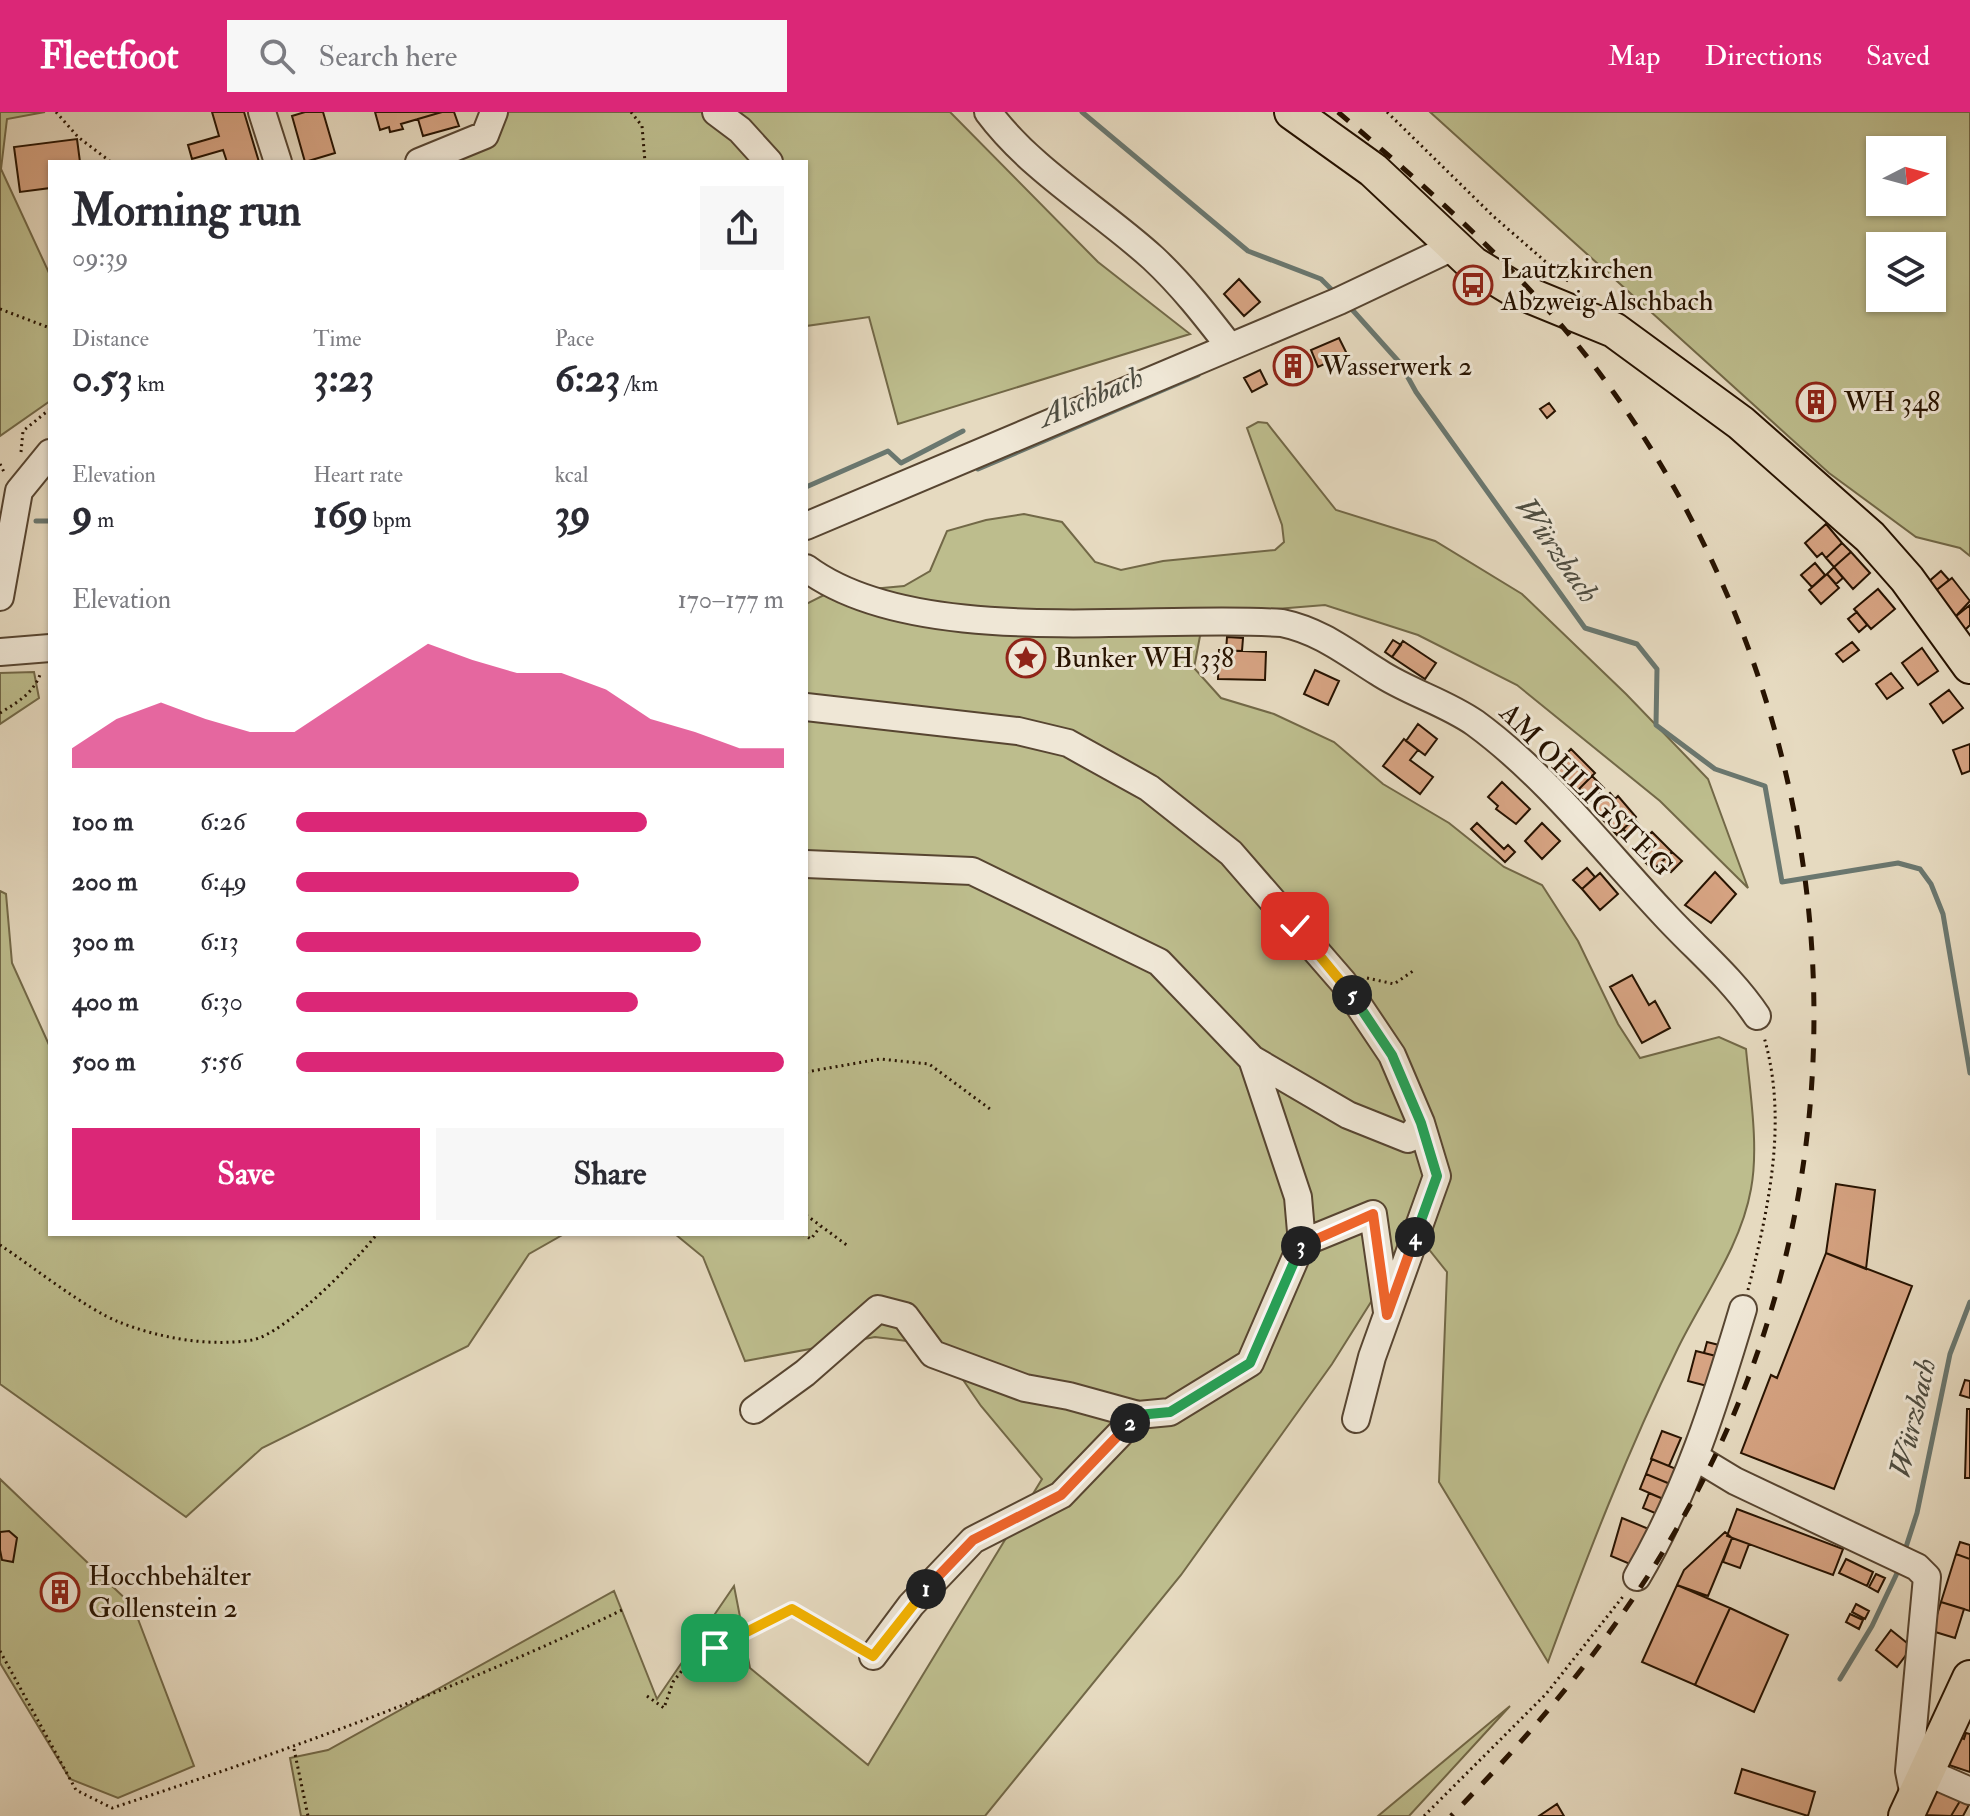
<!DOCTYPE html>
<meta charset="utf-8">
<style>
:root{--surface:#fff;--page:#f7f7f7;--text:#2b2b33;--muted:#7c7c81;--accent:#db2777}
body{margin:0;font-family:"IM FELL Double Pica",serif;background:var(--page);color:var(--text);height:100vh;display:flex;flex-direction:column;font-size:30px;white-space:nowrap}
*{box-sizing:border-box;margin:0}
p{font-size:26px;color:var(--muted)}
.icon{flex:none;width:44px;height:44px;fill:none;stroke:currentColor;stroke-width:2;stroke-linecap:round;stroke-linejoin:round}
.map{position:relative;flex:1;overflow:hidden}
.sheet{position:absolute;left:48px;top:48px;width:760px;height:1076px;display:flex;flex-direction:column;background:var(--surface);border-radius:0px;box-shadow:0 2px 6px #0004}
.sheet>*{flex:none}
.needle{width:52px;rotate:84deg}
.buttons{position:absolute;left:1866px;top:24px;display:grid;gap:16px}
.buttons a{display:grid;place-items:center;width:80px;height:80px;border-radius:0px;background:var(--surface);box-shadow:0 2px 6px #0004;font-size:40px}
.pin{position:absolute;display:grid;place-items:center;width:68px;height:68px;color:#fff;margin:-34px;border-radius:16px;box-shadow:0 4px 12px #0006}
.km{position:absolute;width:40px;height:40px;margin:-20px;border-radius:50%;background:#222;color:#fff;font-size:22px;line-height:40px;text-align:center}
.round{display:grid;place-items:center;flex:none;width:84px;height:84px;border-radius:0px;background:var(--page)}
.head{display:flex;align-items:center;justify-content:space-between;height:136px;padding:0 24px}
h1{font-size:44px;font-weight:800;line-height:60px}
.metrics{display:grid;grid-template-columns:repeat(3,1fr);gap:12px;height:136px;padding:8px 24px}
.metrics div{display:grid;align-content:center}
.metrics b{font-size:40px;font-weight:800}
.metrics small{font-size:22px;font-weight:400}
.metrics p{font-size:22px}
.chart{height:224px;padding:16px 24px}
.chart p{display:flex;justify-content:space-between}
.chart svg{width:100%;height:144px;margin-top:8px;fill:var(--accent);opacity:.7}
.cta{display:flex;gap:16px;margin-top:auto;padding:16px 24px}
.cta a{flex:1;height:92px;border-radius:0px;background:var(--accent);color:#fff;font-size:32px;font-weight:800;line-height:92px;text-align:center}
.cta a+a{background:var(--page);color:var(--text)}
ul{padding:0 24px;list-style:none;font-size:26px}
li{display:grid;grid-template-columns:128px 96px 1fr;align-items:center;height:60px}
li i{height:20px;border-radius:10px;background:var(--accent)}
header{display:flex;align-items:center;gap:48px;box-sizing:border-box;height:112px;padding:0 40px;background:var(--accent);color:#fff}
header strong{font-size:38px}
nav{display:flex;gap:44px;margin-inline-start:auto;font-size:28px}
.search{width:560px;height:72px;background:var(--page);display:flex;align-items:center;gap:20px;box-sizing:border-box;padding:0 28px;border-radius:0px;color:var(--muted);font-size:30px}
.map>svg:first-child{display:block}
.green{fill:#bdbd8d;stroke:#726847;stroke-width:2;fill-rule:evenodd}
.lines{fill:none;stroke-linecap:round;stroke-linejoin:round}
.stream{stroke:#6a776f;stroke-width:5}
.building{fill:#d6a382;stroke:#271301;stroke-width:2}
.minor-casing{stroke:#574531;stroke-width:30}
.major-casing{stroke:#271301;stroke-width:38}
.path{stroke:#271301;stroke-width:3;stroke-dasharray:2 4;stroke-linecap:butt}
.minor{stroke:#efe7d6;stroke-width:26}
.major{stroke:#e6dac0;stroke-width:34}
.rail{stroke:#271301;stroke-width:5;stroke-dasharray:14 14;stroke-linecap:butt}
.split-1-casing{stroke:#fff;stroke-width:16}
.split-2-casing{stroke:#fff;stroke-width:16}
.split-3-casing{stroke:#fff;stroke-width:16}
.split-4-casing{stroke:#fff;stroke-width:16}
.split-5-casing{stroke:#fff;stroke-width:16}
.split-6-casing{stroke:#fff;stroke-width:16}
.split-1{stroke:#f5b400;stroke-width:10}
.split-2{stroke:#f0652b;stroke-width:10}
.split-3{stroke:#22a559;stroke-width:10}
.split-4{stroke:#f0652b;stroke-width:10}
.split-5{stroke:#22a559;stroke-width:10}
.split-6{stroke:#f5b400;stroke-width:10}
.labels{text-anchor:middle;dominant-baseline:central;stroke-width:6;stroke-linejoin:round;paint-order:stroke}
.poi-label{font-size:28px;fill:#271301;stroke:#efe7d6;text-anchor:start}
.street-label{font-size:28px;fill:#271301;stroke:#efe7d6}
.water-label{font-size:30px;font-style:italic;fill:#4e4d41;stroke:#efe7d6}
</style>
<header>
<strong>Fleetfoot</strong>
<div class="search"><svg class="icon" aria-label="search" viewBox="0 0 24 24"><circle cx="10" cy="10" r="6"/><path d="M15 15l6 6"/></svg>Search here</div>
<nav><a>Map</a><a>Directions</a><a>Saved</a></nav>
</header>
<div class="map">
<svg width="1970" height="1704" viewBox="0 0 1970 1704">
<rect width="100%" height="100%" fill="#e6dac0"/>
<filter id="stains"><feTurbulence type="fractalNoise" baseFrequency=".0025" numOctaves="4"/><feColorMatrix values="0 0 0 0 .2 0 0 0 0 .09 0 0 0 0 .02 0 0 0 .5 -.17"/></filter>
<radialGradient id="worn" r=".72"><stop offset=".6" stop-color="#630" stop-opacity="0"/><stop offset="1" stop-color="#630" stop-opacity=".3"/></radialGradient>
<path class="green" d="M0,0H45L7,7L1,57L50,163V289L0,324Z
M493,0H950L1098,150L1190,222L898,312L869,205L806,214V50H443Z
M1430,0H1970V444L1960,436L1916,425L1829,361ZM1880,38H1932V90H1880ZM1880,134H1932V186H1880Z
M1258,310L1267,311L1336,398L1435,429L1522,482L1626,582L1708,667L1748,776L1660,689L1517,573L1418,523L1325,493L1240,500L1200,524L1194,556L1221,586L1274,602L1334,630L1383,672L1449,711L1504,755L1542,773L1578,829L1618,912L1640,946L1719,925L1746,937C1750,980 1759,1035 1751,1077C1741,1134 1703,1185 1678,1236C1628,1338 1587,1444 1548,1550L1439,1370L1447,1160L1415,1120L1332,1252L1181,1463L985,1704H301L290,1646L328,1638L614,1479L657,1587L734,1474L750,1556L868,1653L1042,1367L981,1294L939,1233L875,1225L745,1249L703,1145L675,1122H806V492L828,481L904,474L930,459L947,419L986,408L1024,402L1062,410L1095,450L1121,458L1163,449L1275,438L1284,430L1282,413L1247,316Z
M34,560L39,586L0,612V561Z
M0,779L6,782L12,851L50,935V1122H564L529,1142L468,1234L262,1336L186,1405L0,1272Z
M0,1367L133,1494L194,1654L118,1686L70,1667L0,1551Z
M1510,1594L1409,1704H1378Z"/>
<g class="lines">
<path class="stream" d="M1082,0L1248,139L1321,167L1335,181
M1348,193L1400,251L1416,280L1585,516L1637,532L1657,557L1656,613L1715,657L1765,674L1782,770L1898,751L1920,757L1931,772L1943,802L1970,961
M978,357L1198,263
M806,375L888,339L901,351L963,319
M36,409H50
M1906,1435L1917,1401L1950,1242L1970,1190
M1840,1567L1872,1514L1899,1457"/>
</g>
<path class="building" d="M212,0H244L259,50H227L223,38L192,47L188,33L219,24Z
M305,0H323L335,41L305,50L292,4Z
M375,0H442L401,12L403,17L390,20L389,15L380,18Z
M442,0H454L459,14L423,24L418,7Z
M77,27L80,50H50V76L20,80L14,35Z
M1239,167L1260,190L1244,204L1224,182Z
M1339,226L1347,242L1318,255L1311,238Z
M1298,240L1306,260L1288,269L1279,248Z
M1260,258L1267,272L1252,280L1244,266Z
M1816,275L1827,283L1822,287L1828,293L1813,305L1808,301L1805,286Z
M1549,291L1555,299L1547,306L1540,297Z
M1826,412L1842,431L1826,446L1822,441L1817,445L1805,431Z
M1842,431L1851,440L1834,455L1826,446Z
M1851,440L1870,461L1853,477L1834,455Z
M1815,451L1825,463L1812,475L1801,463Z
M1834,455L1843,466L1836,472L1827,462Z
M1941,459L1949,468L1934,480L1927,471Z
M1827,462L1839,476L1821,492L1809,478Z
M1952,466L1970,489L1955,505L1934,480Z
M1878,477L1895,497L1871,517L1854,497Z
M1970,493V513L1965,518L1955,505Z
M1857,500L1867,513L1859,520L1848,507Z
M1227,525L1243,526L1242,539H1226Z
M1393,528L1401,533L1392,545L1385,540Z
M1403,529L1436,551L1425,567L1392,545Z
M1852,530L1859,538L1843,550L1836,542Z
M1922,536L1938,559L1918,573L1902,551Z
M1219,538L1266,540L1265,568L1218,567Z
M1315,558L1339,569L1328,593L1304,582Z
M1891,561L1903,576L1887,587L1876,572Z
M1949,578L1963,596L1943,611L1930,592Z
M1418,612L1437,627L1425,643L1406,629Z
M1404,627L1418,638L1410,648L1433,665L1420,682L1383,654Z
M1970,632V659L1962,662L1953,638Z
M1571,637L1595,661L1576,680L1552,656Z
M1592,664L1604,676L1591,689L1579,677Z
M1502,670L1530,697L1516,712L1496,697L1498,694L1488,685Z
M1610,681L1615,687L1618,684L1636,705L1617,723L1593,697Z
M1634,707L1640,714L1629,723L1623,717Z
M1477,711L1504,737L1508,733L1515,740L1505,750L1471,717Z
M1542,711L1560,729L1542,747L1525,729Z
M1652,720L1672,740L1653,758L1633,738Z
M1672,740L1682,749L1671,760L1661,751Z
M1587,756L1595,765L1582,777L1573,768Z
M1715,760L1736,782L1711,811L1685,793Z
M1600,761L1618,782L1600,798L1582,777Z
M1632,863L1649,893L1655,889L1670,916L1642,931L1610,875Z
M1836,1072L1875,1078L1866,1157L1826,1141Z
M1826,1141L1912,1174L1834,1377L1741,1341L1771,1263L1777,1266Z
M1707,1230L1723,1234L1720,1245L1704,1241Z
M1696,1239L1720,1245L1711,1275L1688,1269Z
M1965,1268L1970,1269V1286L1960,1283Z
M1967,1297H1970V1366H1965Z
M1662,1319L1681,1326L1669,1354L1651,1347Z
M1652,1347L1681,1359L1675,1374L1646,1362Z
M1646,1362L1675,1374L1668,1389L1640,1377Z
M1649,1381L1668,1389L1662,1404L1643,1396Z
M1737,1397L1843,1437L1833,1463L1727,1424Z
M1622,1406L1656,1420L1637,1455L1611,1444Z
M9,1419L17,1426L13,1450L2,1448L0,1438V1420Z
M1725,1420L1732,1426L1708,1484L1677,1473L1684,1458Z
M1732,1426L1749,1432L1740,1456L1723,1450Z
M1960,1430L1970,1433V1447L1956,1442Z
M1956,1442L1970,1447V1499L1941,1490Z
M1846,1447L1873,1460L1867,1474L1839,1461Z
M1876,1462L1885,1466L1878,1480L1869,1475Z
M62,1467L73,1478L59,1492L48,1481Z
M1677,1473L1730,1496L1695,1573L1642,1550Z
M1941,1490L1964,1497L1955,1526L1932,1519Z
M1856,1492L1869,1499L1865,1507L1852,1500Z
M1730,1496L1788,1523L1754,1600L1695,1573Z
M1850,1502L1863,1508L1859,1517L1846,1510Z
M1891,1518L1912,1535L1897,1555L1876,1538Z
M1966,1621L1970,1622V1660L1943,1651L1952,1623L1964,1627Z
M1742,1657L1815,1680L1808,1704L1735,1681Z
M1937,1673L1963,1684L1951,1704L1923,1703Z
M1963,1684L1970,1691L1963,1704H1951Z
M1557,1692L1564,1704H1539Z"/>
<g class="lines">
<g class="minor-casing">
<path id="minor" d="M262,0L278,50
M716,0L740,18L769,50
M988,0C1032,59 1099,97 1153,146C1182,173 1206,204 1230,235
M419,50L485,23L494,0
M806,414L1339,189L1453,135
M806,456C916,538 1147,502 1282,511C1320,519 1346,540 1378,560C1408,580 1445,590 1475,611C1546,663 1603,737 1663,801C1695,836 1731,865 1757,904
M0,485L19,379L50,341
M0,540L50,536
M806,752L972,759L1159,850L1252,947
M1302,1131L1373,1102L1387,1200
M754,1298L805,1261L878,1197L905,1204L933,1242L1025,1276L1069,1284L1138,1303L1170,1300L1250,1251L1302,1131L1298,1085L1252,947L1348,1003L1408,1027L1421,1011L1392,943L1343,870L1231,741L1149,676L1068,631L1018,619L806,595
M1356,1307L1372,1245L1437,1064L1421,1011
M1697,1346L1735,1369L1917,1455L1927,1465L1909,1659L1914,1684
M1637,1465C1687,1380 1715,1291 1743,1197
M873,1544L911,1493L973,1428L1061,1383L1138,1303
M1924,1659L1970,1679"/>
</g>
<g class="major-casing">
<path id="major" d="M1292,0L1373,58L1473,152L1514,177L1614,218L1741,311L1870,425L1907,467L1970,554
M1906,1704L1970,1566"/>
</g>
<path class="path" d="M56,0L78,25L111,50
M631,0L642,14L645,50
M1387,0L1493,104L1569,170
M0,197L50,216
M21,340L23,319L50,297
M0,352L4,360
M0,601C18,590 34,581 41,560
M1367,866L1394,872L1413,859
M806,960L880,947L929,952L990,997
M806,1103L848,1134
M803,1122L811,1127L820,1115
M0,1133C32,1154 86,1197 119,1210C159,1226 209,1235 252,1228C285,1222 356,1149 377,1122
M1748,1178C1769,1095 1788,1008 1764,925
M0,1539L76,1678L112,1696C286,1639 457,1578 622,1498
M647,1584L664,1596L673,1570L688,1551L792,1497L854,1533
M294,1637L308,1704
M1424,1704L1546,1582L1625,1482"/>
<use href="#minor" class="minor"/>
<use href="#major" class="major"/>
<path class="rail" d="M1338,0C1439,86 1537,172 1614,281C1849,612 1884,1053 1681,1409C1620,1518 1538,1616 1451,1704"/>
</g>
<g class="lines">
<g class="split-1-casing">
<path id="split-1" d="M715,1536L792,1497L873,1544L926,1477"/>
</g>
<g class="split-2-casing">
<path id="split-2" d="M926,1477L973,1428L1061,1383L1130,1311"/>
</g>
<g class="split-3-casing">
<path id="split-3" d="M1130,1311L1138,1303L1170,1300L1250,1251L1301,1134"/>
</g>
<g class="split-4-casing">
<path id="split-4" d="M1301,1134L1373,1102L1387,1203L1415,1125"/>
</g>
<g class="split-5-casing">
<path id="split-5" d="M1352,883L1392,943L1421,1011L1437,1064L1415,1125"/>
</g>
<g class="split-6-casing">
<path id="split-6" d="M1295,814L1352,883"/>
</g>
<use href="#split-1" class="split-1"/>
<use href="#split-2" class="split-2"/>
<use href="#split-3" class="split-3"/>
<use href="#split-4" class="split-4"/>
<use href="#split-5" class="split-5"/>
<use href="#split-6" class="split-6"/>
</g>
<defs>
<g id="bus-ring" transform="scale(2)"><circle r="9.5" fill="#efe7d6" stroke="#8f2418" stroke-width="1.5"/><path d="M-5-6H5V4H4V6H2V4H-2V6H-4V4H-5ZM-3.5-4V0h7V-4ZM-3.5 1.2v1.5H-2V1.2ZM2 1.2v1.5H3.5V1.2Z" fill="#8f2418"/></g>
<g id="building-ring" transform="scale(2)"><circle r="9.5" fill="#efe7d6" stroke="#8f2418" stroke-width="1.5"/><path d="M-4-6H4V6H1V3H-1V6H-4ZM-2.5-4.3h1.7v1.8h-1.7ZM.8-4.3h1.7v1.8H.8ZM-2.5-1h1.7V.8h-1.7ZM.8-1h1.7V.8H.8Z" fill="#8f2418"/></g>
<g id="sight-ring" transform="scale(2)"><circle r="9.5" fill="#efe7d6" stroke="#8f2418" stroke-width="1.5"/><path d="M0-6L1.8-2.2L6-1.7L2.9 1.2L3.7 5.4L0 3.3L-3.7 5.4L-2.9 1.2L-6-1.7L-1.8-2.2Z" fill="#8f2418"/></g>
</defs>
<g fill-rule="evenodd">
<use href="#bus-ring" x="1473" y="173"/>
<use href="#building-ring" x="1293" y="254"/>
<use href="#building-ring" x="1816" y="290"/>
<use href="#sight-ring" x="1026" y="546"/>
<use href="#building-ring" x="60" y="1480"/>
</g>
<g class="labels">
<g class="poi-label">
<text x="1501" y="157">Lautzkirchen<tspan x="1501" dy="32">Abzweig Alschbach</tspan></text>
<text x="1321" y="254">Wasserwerk 2</text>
<text x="1844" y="290">WH 348</text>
<text x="1054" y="546">Bunker WH 338</text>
<text x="88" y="1464">Hocchbehälter<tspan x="88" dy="32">Gollenstein 2</tspan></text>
</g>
<g class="street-label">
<text transform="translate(1586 678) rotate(45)">AM OHLIGSTEG</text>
</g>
<g class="water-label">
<text transform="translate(1091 285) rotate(-23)">Alschbach</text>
<text transform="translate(1557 438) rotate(55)">Würzbach</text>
<text transform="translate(1913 1306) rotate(-77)">Würzbach</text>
</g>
</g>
<rect width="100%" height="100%" filter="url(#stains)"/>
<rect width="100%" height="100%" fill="url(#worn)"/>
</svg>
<div class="buttons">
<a><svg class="needle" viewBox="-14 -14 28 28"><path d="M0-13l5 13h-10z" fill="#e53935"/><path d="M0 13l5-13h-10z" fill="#7c7c81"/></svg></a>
<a><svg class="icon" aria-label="layers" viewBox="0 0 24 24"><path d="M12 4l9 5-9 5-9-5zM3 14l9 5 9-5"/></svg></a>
</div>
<div class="pin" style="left:715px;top:1536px;background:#1e9e55"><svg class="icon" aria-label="arrive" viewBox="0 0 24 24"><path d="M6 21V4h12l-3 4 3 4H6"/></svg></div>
<div class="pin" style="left:1295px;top:814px;background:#d93025"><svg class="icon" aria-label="check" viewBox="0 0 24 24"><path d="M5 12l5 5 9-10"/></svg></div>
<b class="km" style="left:926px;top:1477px">1</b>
<b class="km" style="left:1130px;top:1311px">2</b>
<b class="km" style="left:1301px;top:1134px">3</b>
<b class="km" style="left:1415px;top:1125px">4</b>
<b class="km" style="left:1352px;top:883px">5</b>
<section class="sheet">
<div class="head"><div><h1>Morning run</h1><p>09:39</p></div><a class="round"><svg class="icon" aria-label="share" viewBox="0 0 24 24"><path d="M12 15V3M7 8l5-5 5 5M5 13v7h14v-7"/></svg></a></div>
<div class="metrics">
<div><p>Distance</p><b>0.53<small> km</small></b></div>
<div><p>Time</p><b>3:23</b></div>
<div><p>Pace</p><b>6:23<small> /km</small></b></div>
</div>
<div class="metrics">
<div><p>Elevation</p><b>9<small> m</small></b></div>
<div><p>Heart rate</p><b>169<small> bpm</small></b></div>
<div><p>kcal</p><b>39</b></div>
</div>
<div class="chart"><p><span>Elevation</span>170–177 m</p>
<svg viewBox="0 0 160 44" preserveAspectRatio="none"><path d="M0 44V38L10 29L20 24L30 29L40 33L50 33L60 24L70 15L80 6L90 11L100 15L110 15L120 20L130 29L140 33L150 38L160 38V44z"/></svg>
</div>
<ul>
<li><b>100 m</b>6:26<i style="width:72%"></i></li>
<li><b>200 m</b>6:49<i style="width:58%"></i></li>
<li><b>300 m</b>6:13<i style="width:83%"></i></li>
<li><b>400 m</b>6:30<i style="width:70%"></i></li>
<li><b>500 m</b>5:56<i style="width:100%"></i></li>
</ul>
<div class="cta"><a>Save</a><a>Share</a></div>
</section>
</div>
